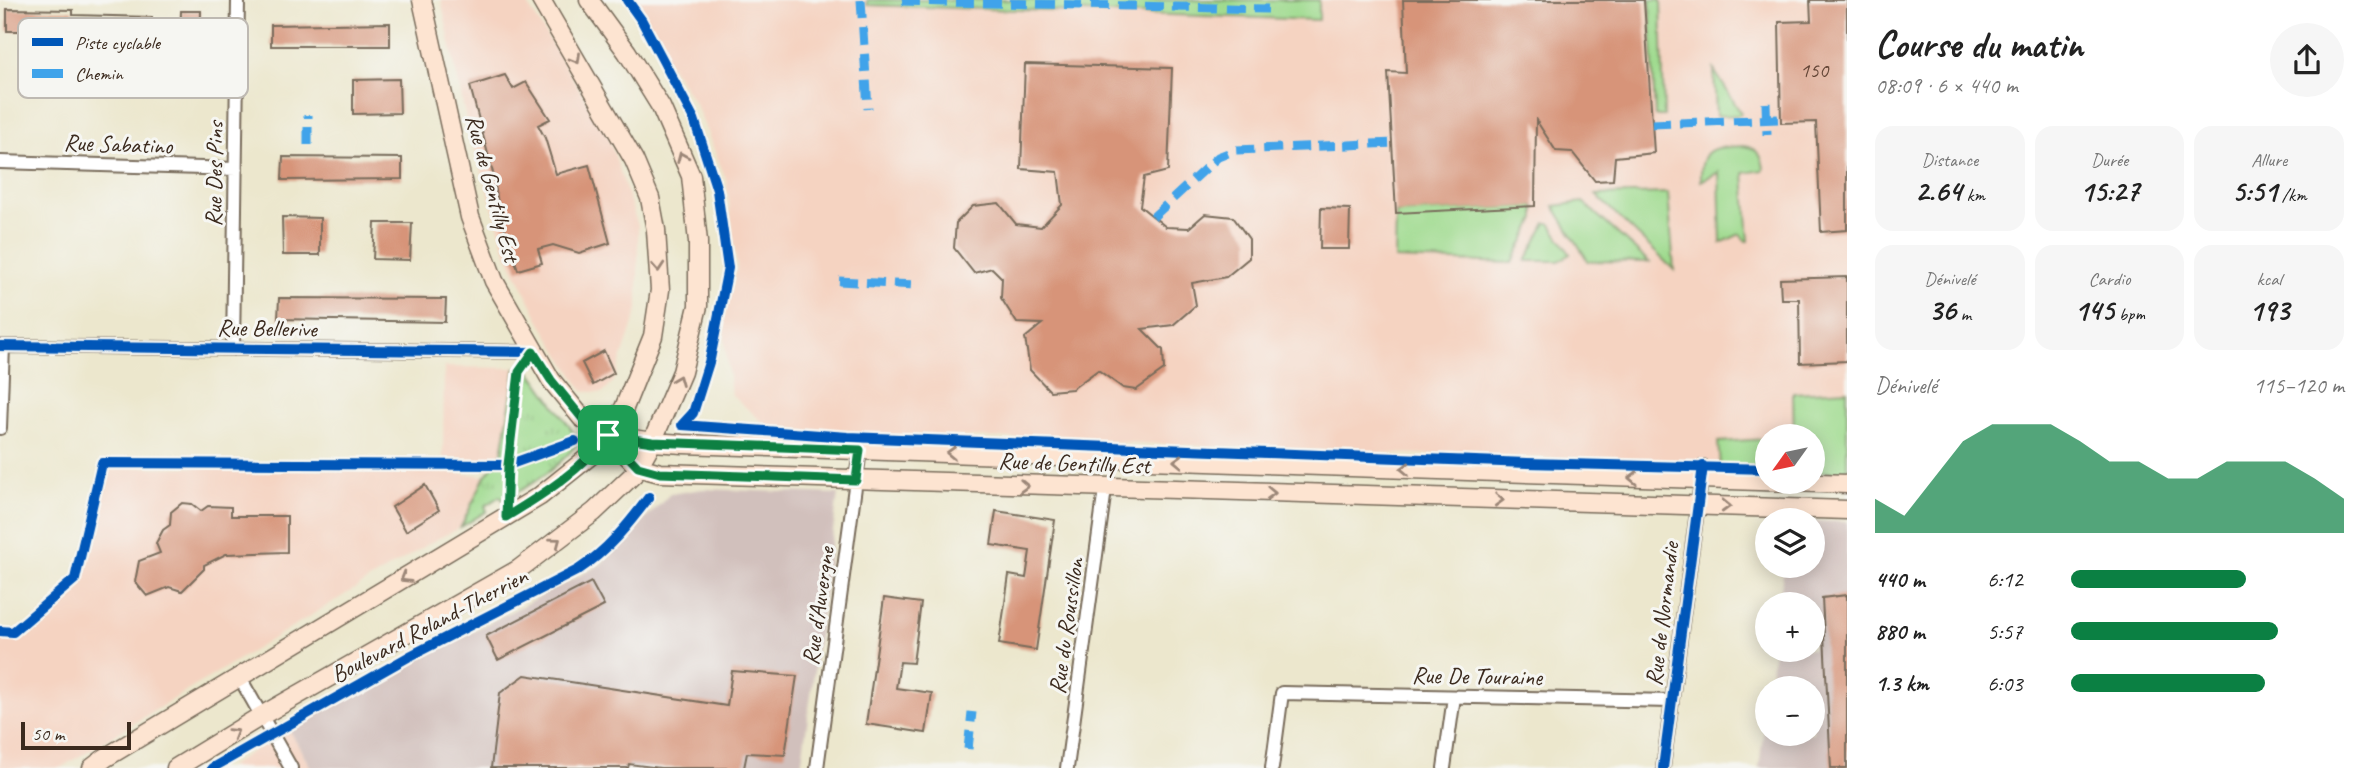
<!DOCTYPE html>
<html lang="fr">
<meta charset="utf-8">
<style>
:root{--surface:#fff;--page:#f6f6f6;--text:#222;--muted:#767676;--accent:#0b8043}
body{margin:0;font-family:Caveat,sans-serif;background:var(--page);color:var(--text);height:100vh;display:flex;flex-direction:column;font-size:26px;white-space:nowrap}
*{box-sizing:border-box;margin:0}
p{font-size:23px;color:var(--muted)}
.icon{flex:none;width:38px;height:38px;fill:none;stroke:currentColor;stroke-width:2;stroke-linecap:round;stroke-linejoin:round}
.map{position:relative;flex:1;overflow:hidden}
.sheet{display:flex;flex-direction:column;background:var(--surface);width:525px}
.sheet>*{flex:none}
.needle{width:46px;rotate:237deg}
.fabs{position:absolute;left:1755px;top:424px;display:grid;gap:14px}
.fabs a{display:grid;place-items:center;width:70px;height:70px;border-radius:50%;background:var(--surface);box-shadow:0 4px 18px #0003;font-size:35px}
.scale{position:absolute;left:21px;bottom:18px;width:110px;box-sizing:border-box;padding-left:7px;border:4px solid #3b2a1e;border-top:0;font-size:19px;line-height:24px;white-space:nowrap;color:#3b2a1e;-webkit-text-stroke:5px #f6f6f2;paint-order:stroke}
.pin{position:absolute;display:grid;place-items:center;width:60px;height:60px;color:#fff;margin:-30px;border-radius:14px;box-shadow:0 4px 10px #0006}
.round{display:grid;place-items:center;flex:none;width:74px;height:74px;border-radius:37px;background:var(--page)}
.summary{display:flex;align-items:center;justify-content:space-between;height:119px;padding:0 28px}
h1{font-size:38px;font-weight:600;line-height:52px}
.metrics{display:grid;grid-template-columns:repeat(3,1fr);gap:10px;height:119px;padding:7px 28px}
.metrics div{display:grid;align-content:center;border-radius:18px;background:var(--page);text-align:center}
.metrics b{font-size:30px;font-weight:600}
.metrics small{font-size:19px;font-weight:400}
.metrics p{font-size:19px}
.chart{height:196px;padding:14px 28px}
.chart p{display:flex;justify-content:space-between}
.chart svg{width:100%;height:126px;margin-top:7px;fill:var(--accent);opacity:.7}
ul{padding:0 28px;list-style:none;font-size:23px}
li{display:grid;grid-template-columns:112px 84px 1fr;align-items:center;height:52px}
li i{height:18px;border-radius:9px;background:var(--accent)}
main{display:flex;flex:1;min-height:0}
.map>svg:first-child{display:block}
.built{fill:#f5d3c1}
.industrial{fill:#d1c0bc}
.grass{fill:#9eda8d;stroke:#6c8256;stroke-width:2}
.park{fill:url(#park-tufts);stroke:#6c8256;stroke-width:2}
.building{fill:#d79479}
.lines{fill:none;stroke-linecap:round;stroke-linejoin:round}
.street-casing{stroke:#796c5b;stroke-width:16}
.secondary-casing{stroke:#796c5b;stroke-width:21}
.street{stroke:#fff;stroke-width:12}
.secondary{stroke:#fde4d1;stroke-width:18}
.quiet{stroke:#3fa3ea;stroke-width:9;stroke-dasharray:18 9;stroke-linecap:butt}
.cycleway-casing{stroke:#f6f6f2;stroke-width:15}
.cycleway{stroke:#0057b8;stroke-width:10}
.oneway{stroke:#9c8778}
.route-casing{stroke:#fff;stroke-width:14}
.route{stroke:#0b8043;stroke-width:9}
.labels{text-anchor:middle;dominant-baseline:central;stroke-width:6;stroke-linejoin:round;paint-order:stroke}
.number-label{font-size:21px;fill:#624435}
.street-label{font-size:24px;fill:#3b2a1e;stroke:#f6f6f2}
.key{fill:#f6f6f2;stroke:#beb9b2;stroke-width:2}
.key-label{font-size:19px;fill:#3b2a1e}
</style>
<main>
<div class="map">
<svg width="1847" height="768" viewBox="0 0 1847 768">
<defs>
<pattern id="park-tufts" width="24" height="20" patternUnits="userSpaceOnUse" patternTransform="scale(1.75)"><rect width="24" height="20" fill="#9eda8d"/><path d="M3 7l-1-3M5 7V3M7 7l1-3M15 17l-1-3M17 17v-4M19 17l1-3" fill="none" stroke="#89bb79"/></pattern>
</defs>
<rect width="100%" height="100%" fill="#f6f6f2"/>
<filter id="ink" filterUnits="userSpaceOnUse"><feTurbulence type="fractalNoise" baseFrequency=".0143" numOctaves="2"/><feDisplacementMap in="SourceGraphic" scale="14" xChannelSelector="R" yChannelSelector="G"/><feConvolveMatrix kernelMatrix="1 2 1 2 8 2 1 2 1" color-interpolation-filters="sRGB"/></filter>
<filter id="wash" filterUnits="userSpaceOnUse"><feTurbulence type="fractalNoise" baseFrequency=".00686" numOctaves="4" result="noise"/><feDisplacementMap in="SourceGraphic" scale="28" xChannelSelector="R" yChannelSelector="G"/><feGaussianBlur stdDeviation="1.57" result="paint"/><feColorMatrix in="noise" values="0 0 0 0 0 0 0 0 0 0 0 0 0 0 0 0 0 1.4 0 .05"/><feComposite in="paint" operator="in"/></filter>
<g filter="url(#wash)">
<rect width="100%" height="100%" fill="#ece7cd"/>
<path class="built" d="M441,0H525L609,138L638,226V309L614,381L602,393L583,391L541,323L507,255L466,119Z
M628,0H1847V468L1813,436H1768L1767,465L1298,450L1057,439L818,433L768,427L731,394L723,325L737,267L726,179L696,105Z
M444,367L516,368L504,443L499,460L443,459Z
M107,467L424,469L485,476L461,527L435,540L60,768H0V636L15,637L80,582Z
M288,728L311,768H227Z"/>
<path class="industrial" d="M703,489L838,494L801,768H311L288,728L600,565L670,494Z
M1813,521L1847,522V768H1759L1767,702L1768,733H1813V688H1769L1774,649H1813V604H1779L1784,565H1813Z"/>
<path class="grass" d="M867,0H1319V20L867,5Z
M1650,0H1661L1664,116H1655Z
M1714,70L1741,113L1739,115L1716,116Z
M1744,146C1758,149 1763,156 1764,170L1744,173L1749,241H1746L1740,234L1721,243L1719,172L1701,181C1700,145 1713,148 1744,146Z
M1668,193L1674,270L1596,195Z
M1583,202L1649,262L1588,261L1554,206Z
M1535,206V219L1512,263L1395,259L1396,213Z
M1546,223H1550L1570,254L1559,261H1526Z
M1847,390V473L1813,472V436H1794L1793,393Z
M1767,439V469L1720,466L1718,442Z"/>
<path class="park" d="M516,368L530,371L534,376L579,440C565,464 527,488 503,500L500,496L485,506L487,511L461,527L485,476L502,454Z"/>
<g id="blocks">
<path class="building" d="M1403,0H1644L1654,153L1615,157L1613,180L1595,181L1572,152L1556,151L1536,120L1535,206L1396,213L1388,72L1406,73Z
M1810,0H1847V230L1821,232L1816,122L1781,123L1779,22L1811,21Z
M7,9L73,10V15L152,17V38L124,37V34L79,33V31H7Z
M181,11H201L200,43L180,42Z
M390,23V46H271V25Z
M1025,64L1172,68L1168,171L1144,177L1140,206L1166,227L1189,228L1205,214L1233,217L1249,239V258L1226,277L1192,283L1196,305L1173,325L1142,329L1163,350L1164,370L1136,390L1123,388L1098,370L1072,389L1050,391L1030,370L1025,338L1042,324L1017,323L1001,298L1002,278L992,268L974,273L954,248L956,223L973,206L999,203L1016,224L1041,227L1062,205L1058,172L1021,169Z
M505,75L513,89L526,82L550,119L538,125L545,138L556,174L589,165L610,243L579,253L553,245L538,249L542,263L518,270L499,210L493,173L470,86Z
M399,79L400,113L353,114V80Z
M283,157L402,158V179L282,180Z
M1321,208L1350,209L1349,249H1320Z
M282,217L320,218V255H283Z
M375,223H412L410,260L373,259Z
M1847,277V361L1800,363L1799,299H1781L1780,279Z
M279,298L446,299L445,322L278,319Z
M604,351L614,373L593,385L582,363Z
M425,485L439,510L406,531L392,507Z
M182,503L192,504L201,511L208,506L231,507V516H287V552L226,554L204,565V569L182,591L169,587L147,596L135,582L139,561L160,553L156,543L163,530L170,525L171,512Z
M996,511L1055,520L1036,650L999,644L1009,575L1026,578L1030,551L991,545Z
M591,582L604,606L498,660L486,636Z
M1847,595V768H1831L1822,598Z
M884,598L921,603L913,663L900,662L896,688L932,693L926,733L866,724Z
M732,671L797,676L785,755L747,753L744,768H661L629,764L628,768H491L500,693L525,675L727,706Z"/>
</g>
</g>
<g filter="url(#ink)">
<use href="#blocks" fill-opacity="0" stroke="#796c5b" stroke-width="2"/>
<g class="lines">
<g class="street-casing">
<path id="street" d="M0,162L236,169
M0,346L533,352
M233,349L238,0
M0,428L3,346
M240,678L291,768
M817,768L860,450
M1067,768L1105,489
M1272,768L1282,693L1672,701
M1444,768L1454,697
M1663,768L1703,466"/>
</g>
<g class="secondary-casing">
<path id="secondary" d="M422,0L470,217L494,281L551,380L582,418L608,435L638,467L660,473L1847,510
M608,435L652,442L683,444L1847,484
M92,768L105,758L540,496L595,452L624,408L653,336L660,290L656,230L650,198L634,160L541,0
M176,768L261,716L519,569L594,512L634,474L652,442L682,372L698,306V242L691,176L661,107L627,52L589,0"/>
</g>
<use href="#street" class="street"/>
<use href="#secondary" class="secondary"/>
<path class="quiet" d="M861,0L868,109
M902,1L1268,9
M1766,103L1767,135
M1652,124L1781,119
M308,145V115
M1153,217L1218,157L1236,150L1392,143
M839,281L914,285
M968,749L972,712"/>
<g class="cycleway-casing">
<path id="cycleway" d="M627,0L642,21L694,119L717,190L728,268L710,359L693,413L682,425
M0,346L533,352
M682,425L848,437L1527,463L1768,469
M506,517L508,465L519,372L533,352
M0,631L13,632L75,579L102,463L508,465L575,441
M212,768L410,656L578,570C607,551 629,524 649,497
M1663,768L1703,466"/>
</g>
<use href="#cycleway" class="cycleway"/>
</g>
<defs><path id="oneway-chevron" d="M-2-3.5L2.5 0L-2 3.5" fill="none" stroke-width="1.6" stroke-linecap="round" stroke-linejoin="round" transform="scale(1.75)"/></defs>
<g class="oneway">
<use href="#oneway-chevron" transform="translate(576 59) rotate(60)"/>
<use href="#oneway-chevron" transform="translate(682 157) rotate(-113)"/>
<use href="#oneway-chevron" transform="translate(658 267) rotate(86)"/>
<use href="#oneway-chevron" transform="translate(678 380) rotate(-68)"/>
<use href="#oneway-chevron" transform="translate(951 453) rotate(-178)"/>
<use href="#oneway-chevron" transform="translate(1178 461) rotate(-178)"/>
<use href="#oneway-chevron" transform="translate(1405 469) rotate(-178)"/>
<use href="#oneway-chevron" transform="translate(1633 478) rotate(-178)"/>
<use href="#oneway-chevron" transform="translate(1024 486) rotate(2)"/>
<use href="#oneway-chevron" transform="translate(1271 493) rotate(2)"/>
<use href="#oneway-chevron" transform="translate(1499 500) rotate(2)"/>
<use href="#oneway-chevron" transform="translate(1726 506) rotate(2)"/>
<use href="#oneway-chevron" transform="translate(556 542) rotate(-37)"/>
<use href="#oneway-chevron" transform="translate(405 578) rotate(149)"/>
<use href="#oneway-chevron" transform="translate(234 733) rotate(-31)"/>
</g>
</g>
<g class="lines" filter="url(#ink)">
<g class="route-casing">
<path id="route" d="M608,435C582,470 542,495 506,517L508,465L519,372L533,352L551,380L582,418L608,435L638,467L660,473L856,480L860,450L652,442L608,435"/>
</g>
<use href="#route" class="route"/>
</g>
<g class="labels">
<g class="number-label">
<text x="1814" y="70">150</text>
</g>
<g class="street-label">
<text transform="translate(118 144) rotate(2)">Rue Sabatino</text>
<text transform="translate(214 174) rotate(-89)">Rue Des Pins</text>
<text transform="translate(493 188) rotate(75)">Rue de Gentilly Est</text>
<text transform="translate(267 328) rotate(1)">Rue Bellerive</text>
<text transform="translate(1074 463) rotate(2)">Rue de Gentilly Est</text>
<text transform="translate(818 606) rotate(-82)">Rue d'Auvergne</text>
<text transform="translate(1662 614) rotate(-83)">Rue de Normandie</text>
<text transform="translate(429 625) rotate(-28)">Boulevard Roland-Therrien</text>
<text transform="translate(1066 626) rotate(-82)">Rue du Roussillon</text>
<text transform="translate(1477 676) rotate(1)">Rue De Touraine</text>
</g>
</g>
<rect x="18" y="18" width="230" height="80" rx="10" class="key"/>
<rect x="32" y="38" width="31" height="8" fill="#0057b8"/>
<rect x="32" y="69" width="31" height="9" fill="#3fa3ea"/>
<g class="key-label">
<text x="75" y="49">Piste cyclable</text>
<text x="75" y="80">Chemin</text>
</g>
</svg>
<div class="fabs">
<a><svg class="needle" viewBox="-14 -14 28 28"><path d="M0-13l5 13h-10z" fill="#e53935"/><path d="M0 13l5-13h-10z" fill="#767676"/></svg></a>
<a><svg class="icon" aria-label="layers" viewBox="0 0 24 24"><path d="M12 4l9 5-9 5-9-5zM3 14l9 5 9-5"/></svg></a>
<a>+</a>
<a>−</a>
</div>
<div class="scale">50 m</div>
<div class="pin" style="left:608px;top:435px;background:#1e9e55"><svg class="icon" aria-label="arrive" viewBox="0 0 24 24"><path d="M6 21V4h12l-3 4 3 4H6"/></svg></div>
</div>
<section class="sheet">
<div class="summary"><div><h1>Course du matin</h1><p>08:09 · 6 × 440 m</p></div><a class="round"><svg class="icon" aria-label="share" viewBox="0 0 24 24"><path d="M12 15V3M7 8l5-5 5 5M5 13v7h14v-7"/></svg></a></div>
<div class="metrics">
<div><p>Distance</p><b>2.64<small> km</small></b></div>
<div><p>Durée</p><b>15:27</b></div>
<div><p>Allure</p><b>5:51<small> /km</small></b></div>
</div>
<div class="metrics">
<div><p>Dénivelé</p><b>36<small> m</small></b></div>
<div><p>Cardio</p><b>145<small> bpm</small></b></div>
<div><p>kcal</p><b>193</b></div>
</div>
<div class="chart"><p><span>Dénivelé</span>115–120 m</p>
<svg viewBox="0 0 160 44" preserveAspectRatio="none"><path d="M0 44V32L10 38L20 25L30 12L40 6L50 6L60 6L70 12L80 19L90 19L100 25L110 25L120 19L130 19L140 19L150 25L160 32V44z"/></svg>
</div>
<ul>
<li><b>440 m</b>6:12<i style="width:64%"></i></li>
<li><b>880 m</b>5:57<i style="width:76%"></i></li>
<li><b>1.3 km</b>6:03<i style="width:71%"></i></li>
</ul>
</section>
</main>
